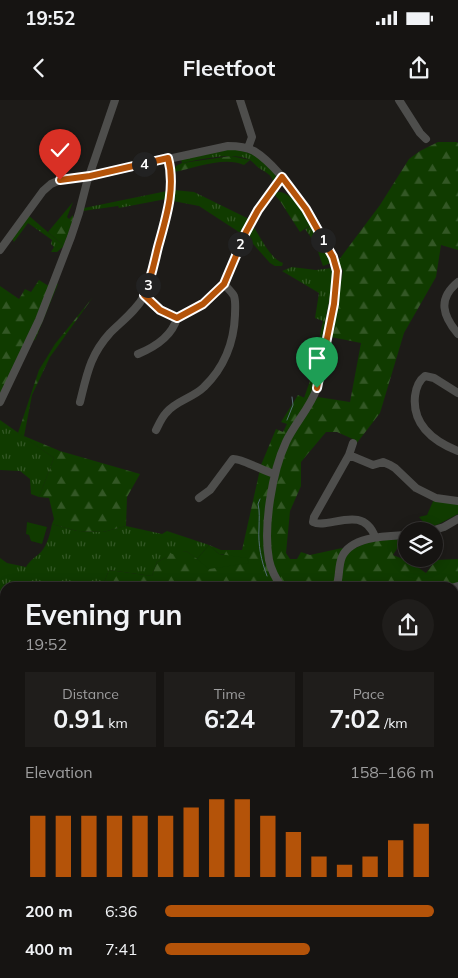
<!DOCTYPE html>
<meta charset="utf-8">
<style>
:root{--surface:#161412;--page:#1f1d1b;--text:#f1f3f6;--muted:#9e9e9f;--line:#353332;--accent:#b45309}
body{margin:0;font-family:Mulish,sans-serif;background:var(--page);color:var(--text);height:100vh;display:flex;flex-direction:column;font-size:19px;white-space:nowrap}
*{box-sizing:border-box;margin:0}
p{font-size:16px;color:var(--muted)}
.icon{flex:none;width:28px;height:28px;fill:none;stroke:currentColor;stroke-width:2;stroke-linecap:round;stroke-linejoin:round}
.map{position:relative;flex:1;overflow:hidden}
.panel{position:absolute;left:0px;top:482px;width:459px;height:396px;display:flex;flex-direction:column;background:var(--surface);border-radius:15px 15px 0 0;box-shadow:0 2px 12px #0003,0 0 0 1px var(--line)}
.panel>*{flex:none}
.tools{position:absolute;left:398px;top:422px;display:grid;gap:10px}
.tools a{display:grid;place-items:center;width:45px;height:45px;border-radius:50%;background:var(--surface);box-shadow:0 2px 12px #0003,0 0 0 1px var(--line);font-size:25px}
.pin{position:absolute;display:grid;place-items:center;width:42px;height:42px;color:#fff;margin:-51px -21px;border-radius:50% 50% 50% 0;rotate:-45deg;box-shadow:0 0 5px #0007}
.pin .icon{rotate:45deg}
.km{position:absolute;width:25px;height:25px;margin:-12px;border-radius:50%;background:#222;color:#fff;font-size:14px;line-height:25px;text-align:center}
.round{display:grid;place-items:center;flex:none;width:52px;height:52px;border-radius:26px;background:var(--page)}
.summary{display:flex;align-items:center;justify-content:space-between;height:85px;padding:0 25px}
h1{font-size:28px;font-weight:700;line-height:38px}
.figures{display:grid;grid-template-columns:repeat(3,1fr);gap:8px;height:85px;padding:5px 25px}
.figures div{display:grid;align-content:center;border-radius:0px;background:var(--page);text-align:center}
.figures b{font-size:25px;font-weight:700}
.figures small{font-size:14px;font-weight:400}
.figures p{font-size:14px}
.chart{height:140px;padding:10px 25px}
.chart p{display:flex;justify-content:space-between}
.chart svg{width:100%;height:90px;margin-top:5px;stroke:var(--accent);stroke-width:6}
ul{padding:0 25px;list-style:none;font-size:16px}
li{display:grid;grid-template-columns:80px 60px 1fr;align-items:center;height:38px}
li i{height:12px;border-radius:6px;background:var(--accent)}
.status{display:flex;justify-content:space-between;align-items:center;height:35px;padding:0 25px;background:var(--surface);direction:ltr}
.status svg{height:14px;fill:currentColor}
header{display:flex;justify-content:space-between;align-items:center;height:65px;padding:0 25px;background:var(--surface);font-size:22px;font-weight:700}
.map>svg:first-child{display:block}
.grass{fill:url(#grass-tufts)}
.forest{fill:url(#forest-firs)}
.park{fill:#103b00}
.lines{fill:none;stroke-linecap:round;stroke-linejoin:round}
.stream{stroke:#566e78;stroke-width:1}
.minor{stroke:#4e4e4c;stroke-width:8}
.route-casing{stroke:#fff;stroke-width:10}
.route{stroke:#b45309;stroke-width:6}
</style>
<div class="status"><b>19:52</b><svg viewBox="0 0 49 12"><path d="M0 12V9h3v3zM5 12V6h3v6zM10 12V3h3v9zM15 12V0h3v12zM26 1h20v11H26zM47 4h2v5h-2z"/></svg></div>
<header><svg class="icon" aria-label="back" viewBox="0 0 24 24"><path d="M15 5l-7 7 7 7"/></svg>Fleetfoot<svg class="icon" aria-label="share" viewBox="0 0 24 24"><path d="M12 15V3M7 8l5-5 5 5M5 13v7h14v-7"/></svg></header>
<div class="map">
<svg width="458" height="878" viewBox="0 0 458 878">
<defs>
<pattern id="grass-tufts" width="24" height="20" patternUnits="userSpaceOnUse" patternTransform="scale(1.25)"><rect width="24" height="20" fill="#103b00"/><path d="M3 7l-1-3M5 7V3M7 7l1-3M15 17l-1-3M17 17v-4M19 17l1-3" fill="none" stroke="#335725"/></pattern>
<pattern id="forest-firs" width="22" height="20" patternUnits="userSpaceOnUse" patternTransform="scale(1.25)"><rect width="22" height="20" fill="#103b00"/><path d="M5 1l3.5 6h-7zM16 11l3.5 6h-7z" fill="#335725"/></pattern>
</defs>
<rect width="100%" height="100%" fill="#1d1b18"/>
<path class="grass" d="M224,49C253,50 257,56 277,75L273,81C271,74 265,72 259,68C256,66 253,62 250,60C233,51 200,60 182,63L181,59Z
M284,87H286L301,106L329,155L331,163L323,166L315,143L305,129L309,127Z
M174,90L194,92L249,119L242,134L199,106L173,101Z
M167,91L166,99L119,108L118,106L83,111L84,108Z
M28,115L64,146L57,152H51L54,147L51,144L52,140L28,123L14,142L12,139Z
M253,126C260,136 271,160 283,163L282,166H275L270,163L247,137Z
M292,167L316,170L332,168L334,182L311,300L304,298L311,278L323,221L315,218L319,193L282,171Z
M0,320L54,358L39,397L31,394L30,379L20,371L0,370Z
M52,424L77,431L103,432L126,426L162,434L167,431L209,445L197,459L186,451L167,457L157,462L152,476L109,470L105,480L98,487L5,488V607L0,608V458L7,463L26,467C30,460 36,457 41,452C48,444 50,433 52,424Z
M5,760V811L0,813V761Z"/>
<path class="forest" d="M438,42H457L458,43V150L441,145L436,177L404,233L380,313L353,348L355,340L337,332H326L301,362V386L290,411L286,453L290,459H297L301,452L310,455L342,448L351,450L371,441L403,439L393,455L410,462L426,473L436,460L458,459V485L445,488H98L105,480L109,470L152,476L157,462L167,457L165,448L172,454L186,451L210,468L224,454H219L209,445L221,450H242L261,365L276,329L283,332L287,324L281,322L298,295L314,302L318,297L350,302L361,243L331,237L343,171L338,161L380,105L409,59L420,51Z
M231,56L250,60L244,65C224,56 195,68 174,72L176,66L182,63Z
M278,92C292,91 303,115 309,126L300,132L280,101L274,94Z
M73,102L67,117L69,119L73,115V119L64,146L48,132Z
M39,180L47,185L58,184L35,240L26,242L0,297V186L19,199L25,189L31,192Z
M93,197L50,257L32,295L24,336L60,351L140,374L127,397L126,426L103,432L77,431L52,424L54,419L49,398L39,397L54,358L18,333L39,270L55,244Z
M5,607V634L0,635V608Z
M5,829V874H319L320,878H0V830Z"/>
<path class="park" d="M434,399L458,403V414L439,424L428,428L419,417L427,415Z
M27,422L47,427L42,444L31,441L29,435L26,434Z
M209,445L219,454L247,458L249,463L209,469L197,459Z
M458,628V663L454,665V630Z
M458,670V878H386L388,874H454V671Z"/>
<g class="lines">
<path class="stream" d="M287,320L293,305L292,297
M260,399L258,404C260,412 259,419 259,428C258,445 261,460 267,476
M104,878L109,874"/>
<path class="minor" d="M240,0L252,37L248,48
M399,0L420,33L426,39
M0,150L43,91L51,84L60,80L90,76L228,46C237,46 246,47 254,51C284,69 336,145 337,180L317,288C310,308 295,323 286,342C272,372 263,427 269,460C271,470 276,479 282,488
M458,182C437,199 443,216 458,234
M144,195L160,210L177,218L203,204L224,184L245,132L258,110L282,77
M138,254C155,247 172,236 177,218
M458,293L434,278L425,276C418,281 416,288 415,296C412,325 433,341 458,351
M0,302L39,220L71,137L79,113L87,82L115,0
M80,302C87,274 90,255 110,233C122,221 136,211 144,196C150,184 153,169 156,156C164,125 177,91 169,58
M156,330C159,324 162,317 166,313C175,301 193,298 204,287C224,268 234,242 235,215C235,209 236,202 234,196C232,192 227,188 224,184
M353,343L349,355L314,417L313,422C328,430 363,403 375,437
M349,355L373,365L383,362L390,365L395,368L416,388L436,398L458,401
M199,398L210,390L233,359C241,358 263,371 274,374
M431,431L444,427L458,419
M336,488C340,478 338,466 342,457C351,436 388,436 406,435
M451,488L458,486
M454,579L458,580
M345,878L347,874
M382,878L385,874"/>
</g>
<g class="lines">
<g class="route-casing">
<path id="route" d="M60,80L90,76L168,58C176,88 166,118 158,147C154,163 151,180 144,195L160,210L177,218L203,204L224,184L246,132L258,110L282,77L306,109L333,157L337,171L334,204L317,288"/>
</g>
<use href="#route" class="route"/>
</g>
</svg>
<div class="tools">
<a><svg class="icon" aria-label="layers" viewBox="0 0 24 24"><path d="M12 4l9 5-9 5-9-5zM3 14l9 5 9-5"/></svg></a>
</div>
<div class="pin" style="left:317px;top:288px;background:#1e9e55"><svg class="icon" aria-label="arrive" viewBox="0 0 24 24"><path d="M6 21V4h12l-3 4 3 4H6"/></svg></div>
<div class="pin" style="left:60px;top:80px;background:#d93025"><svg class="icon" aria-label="check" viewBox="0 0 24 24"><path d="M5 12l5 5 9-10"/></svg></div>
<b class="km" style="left:323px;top:140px">1</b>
<b class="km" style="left:240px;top:144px">2</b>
<b class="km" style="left:148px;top:185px">3</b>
<b class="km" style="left:144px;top:64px">4</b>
<section class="panel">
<div class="summary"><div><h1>Evening run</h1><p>19:52</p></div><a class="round"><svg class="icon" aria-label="share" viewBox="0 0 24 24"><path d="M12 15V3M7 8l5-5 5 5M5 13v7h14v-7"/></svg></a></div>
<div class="figures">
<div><p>Distance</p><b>0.91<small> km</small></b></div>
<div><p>Time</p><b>6:24</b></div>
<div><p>Pace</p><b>7:02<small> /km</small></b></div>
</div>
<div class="chart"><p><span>Elevation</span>158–166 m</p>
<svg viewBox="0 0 160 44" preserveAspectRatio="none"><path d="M5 44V14M15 44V14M25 44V14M35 44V14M45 44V14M55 44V14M65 44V10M75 44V6M85 44V6M95 44V14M105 44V22M115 44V34M125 44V38M135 44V34M145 44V26M155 44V18"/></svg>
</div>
<ul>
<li><b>200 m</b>6:36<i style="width:100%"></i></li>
<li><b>400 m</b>7:41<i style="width:54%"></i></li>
</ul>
</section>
</div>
